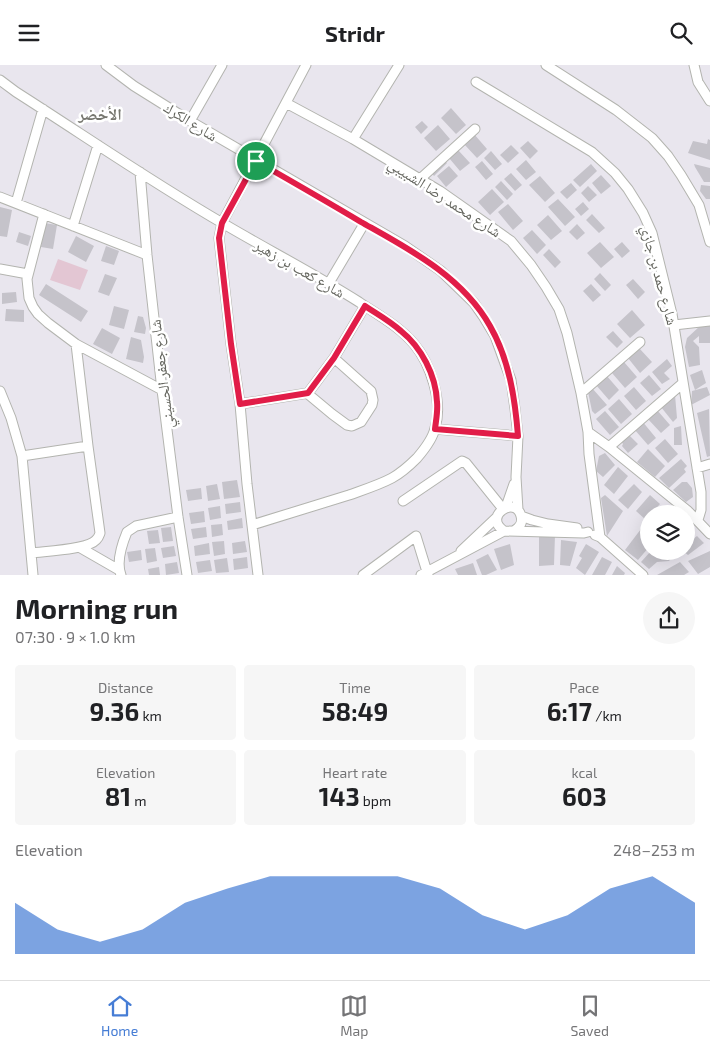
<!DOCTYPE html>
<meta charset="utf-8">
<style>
:root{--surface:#fff;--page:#f6f6f6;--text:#202124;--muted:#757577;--line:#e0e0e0;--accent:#467dd5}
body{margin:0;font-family:"Exo 2","Noto Naskh Arabic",sans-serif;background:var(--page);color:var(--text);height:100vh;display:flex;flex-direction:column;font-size:19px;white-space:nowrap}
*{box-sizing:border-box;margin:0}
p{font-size:16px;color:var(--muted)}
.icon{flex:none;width:28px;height:28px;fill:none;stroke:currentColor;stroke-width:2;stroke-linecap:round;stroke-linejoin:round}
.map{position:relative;height:510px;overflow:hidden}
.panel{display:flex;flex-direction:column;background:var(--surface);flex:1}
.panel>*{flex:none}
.fabs{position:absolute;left:640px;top:440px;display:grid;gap:10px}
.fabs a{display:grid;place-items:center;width:55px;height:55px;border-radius:50%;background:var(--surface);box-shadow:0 5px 20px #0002;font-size:25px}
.pin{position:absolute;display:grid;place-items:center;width:42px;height:42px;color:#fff;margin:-21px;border:2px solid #fff;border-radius:50%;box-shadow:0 1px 5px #0007}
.round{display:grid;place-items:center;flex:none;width:52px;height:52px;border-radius:26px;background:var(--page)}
.head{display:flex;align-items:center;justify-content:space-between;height:85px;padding:0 15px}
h1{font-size:28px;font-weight:700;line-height:38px}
.stats{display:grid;grid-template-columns:repeat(3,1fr);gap:8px;height:85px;padding:5px 15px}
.stats div{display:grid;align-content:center;border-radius:5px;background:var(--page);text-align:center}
.stats b{font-size:25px;font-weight:700}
.stats small{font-size:14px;font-weight:400}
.stats p{font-size:14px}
.chart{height:140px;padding:10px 15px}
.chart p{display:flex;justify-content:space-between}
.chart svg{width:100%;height:90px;margin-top:5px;fill:var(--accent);opacity:.7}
header{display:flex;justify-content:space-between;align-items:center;height:65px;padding:0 15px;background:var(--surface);font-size:22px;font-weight:700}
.menu{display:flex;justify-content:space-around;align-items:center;height:70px;border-top:1px solid var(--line);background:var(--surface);font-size:14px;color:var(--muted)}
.menu a{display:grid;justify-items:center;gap:2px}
.menu .on{color:var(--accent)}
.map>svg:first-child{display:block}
.pitch{fill:#e3c6d3}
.building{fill:#c5c3ca}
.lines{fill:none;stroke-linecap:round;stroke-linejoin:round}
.minor-casing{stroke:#b3b4af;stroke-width:11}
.minor{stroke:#fff;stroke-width:9}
.route-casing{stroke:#fff;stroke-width:10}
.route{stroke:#e11d48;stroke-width:6}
.labels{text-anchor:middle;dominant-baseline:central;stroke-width:5;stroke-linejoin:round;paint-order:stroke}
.street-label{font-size:15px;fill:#64655e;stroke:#fff}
.neighbourhood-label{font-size:16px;font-weight:bold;fill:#76766f;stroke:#fff}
</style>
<header><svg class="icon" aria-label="menu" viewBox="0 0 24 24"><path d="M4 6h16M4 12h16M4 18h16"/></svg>Stridr<svg class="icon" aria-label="search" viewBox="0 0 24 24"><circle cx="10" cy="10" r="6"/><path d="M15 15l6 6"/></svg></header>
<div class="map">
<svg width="710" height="510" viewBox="0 0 710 510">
<rect width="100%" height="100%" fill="#e9e6ee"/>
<path class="pitch" d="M58,194L88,205L80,225L50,215Z"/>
<path class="building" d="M451,43L466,60L456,69L441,53Z
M422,56L428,62L421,69L415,62Z
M438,60L450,74L436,86L424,73Z
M474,69L487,84L477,93L464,79Z
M708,74L710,75V95L688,88L693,76L707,79Z
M528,76L538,86L530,94L520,83Z
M511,80L519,88L508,98L500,90Z
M458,85L470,98L460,106L449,93Z
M491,86L502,99L495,105L484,93Z
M443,94L447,98L434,111L430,106Z
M526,95L536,107L526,115L516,104Z
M482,96L493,109L486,115L475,102Z
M591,99L597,106L580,122L573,115Z
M694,99L710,103V117H704L695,102Z
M449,101L458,111L446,122L437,111Z
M511,108L522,120L515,126L504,114Z
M601,110L611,121L601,129L592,118Z
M540,111L555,128L545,137L529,120Z
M501,116L513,129L507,135L495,122Z
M571,118L577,125L567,134L560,127Z
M701,120L710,121V134H706L700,126Z
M588,121L597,130L589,137L581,128Z
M492,124L504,137L490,150L478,137Z
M558,134L575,152L565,161L548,142Z
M583,137L589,144L581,151L575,144Z
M508,139L523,156L513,165L498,147Z
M0,142L12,145L7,172L0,171Z
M592,149L605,163L599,168L586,155Z
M548,150L562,166L551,175L537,160Z
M44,158L57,160L53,184L41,182Z
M577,159L585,168L577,175L569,167Z
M532,165L546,180L537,189L523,173Z
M19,167L31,171L28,181L16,177Z
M76,171L94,181L86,197L68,187Z
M600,177L614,192L601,203L587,188Z
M622,177L630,186L622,193L614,184Z
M106,181L119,186L114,200L101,196Z
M549,184L561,197L555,203L543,190Z
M600,208L611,220L605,226L594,214Z
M105,209L117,213L109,231L98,227Z
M633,214L645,227L638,234L626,220Z
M46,219L88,246L81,257L39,230Z
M591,219L601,230L593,237L583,226Z
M16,227L17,237L2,239V228Z
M114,241L129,245L124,264L109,260Z
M6,244L24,245V257L5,256Z
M632,245L645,260L630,273L617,259Z
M138,251L143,252L146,263L145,269L134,267Z
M710,260V278H699V271L693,276L699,282L700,300L689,302L685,282L687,273L700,261Z
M102,263L120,273L112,289L93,279Z
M613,266L623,277L617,283L606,272Z
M131,272L141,275L144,292L143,298L126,294Z
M639,283L652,297L640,308L628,293Z
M667,294L672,301L664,308L670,314L662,319L652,307Z
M624,297L637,312L625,323L612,308Z
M702,305L706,318L695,325L690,310Z
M606,310L619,325L609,335L596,320Z
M649,310L661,324L652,331L640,318Z
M634,322L646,336L636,345L624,331Z
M707,322L710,330L691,340L692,326Z
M592,323L607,340L595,349L592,346L588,327Z
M675,330L677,353L673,357L661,342Z
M619,334L632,349L621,359L608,344Z
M709,344L710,391L707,392L697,348Z
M657,345L670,360L661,368L647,353Z
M605,346L619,362L610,370L596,354Z
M642,356L656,373L648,380L634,364Z
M681,361L682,380H674V363Z
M628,369L638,379L628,388L622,381L623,379L621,376Z
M665,374L678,389L668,398L655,383Z
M648,384L665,401L655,412L637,397Z
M605,388L615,400L603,412L596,406L599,391Z
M681,394L687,401L684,404L686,407L669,423L659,413Z
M618,402L628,411L614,429L604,420Z
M237,415L240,432L224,434L222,417Z
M682,417H687L692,423L693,432L686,437L673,425Z
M217,419L220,434L208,436L206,421Z
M634,419L642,427L628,444L618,435Z
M201,423L202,434L188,436L186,425Z
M605,430L623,446L607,471L601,433Z
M650,430L660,439L651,449H649V451L646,455L636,446Z
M240,437L241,447L226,449L225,439Z
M220,441L221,453L210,455L208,443Z
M665,442L672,449H659Z
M204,446L205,457L191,459L189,448Z
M242,453L243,463L228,465L227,456Z
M222,459L223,470L212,472L211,460Z
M644,460L649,465V482L638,495L625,485Z
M171,462L173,476L163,477L161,463Z
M206,462L207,472L193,474L191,464Z
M158,465L160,478L149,479L147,466Z
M539,470H555L554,500L539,501Z
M697,471L704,478L688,490L683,486H686V479Z
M561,475L577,477L570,501L560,500Z
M224,476L225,489L214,491L212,477Z
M245,476L247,487L233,489L232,478Z
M209,478L210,489L195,491L194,481Z
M510,479L514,500L501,505L494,484Z
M586,479L599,487L585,510L576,503L582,493L579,491Z
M174,481L176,491L163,493L161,483Z
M155,483L157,496L147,498L145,484Z
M141,485L142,495L129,497L127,487Z
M651,486H671L674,489L669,496L657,497L649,504L641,497Z
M710,486V502L698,509L688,496Z
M488,489L497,505L486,510H482L476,495Z
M247,492L248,503L234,505L233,494Z
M602,492L612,497L605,510H592Z
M227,493L229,507L216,508L214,495Z
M210,495L212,506L198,508L196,497Z
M177,497L179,508L166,510L165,499Z
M680,497L689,507L684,510H657Z
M473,498L477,510H458L455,504Z
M617,501L625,508L624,510H612Z
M159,502L160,510H149L148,504Z"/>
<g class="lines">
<g class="minor-casing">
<path id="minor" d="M106,0L134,21L190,56L405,181L441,206L474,238L483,251L495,271L511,315L515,344L518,371L516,412L518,445
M546,0L616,45L652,73L668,91L681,110L699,140L710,177
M694,0L698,17L710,36
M0,15L16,27C85,71 153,118 224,159C268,185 315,209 359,237C378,250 399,261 414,279C431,299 443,338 435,363C433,373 423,386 417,393C410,400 401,408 392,413C379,420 363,425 349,430C317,440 284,450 252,460
M476,17L592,87L615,108L628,124L643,148L652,168L672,249L701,427V445L698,455
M286,38L353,74L440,126L511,176L531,200L546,222L559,244L567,268L581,328L588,367L589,389L600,472
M190,56L222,0
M353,74L399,0
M140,107L147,190L162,325L178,452L187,510
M420,114L475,64
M0,132L147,190
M16,138L43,44
M44,149L27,214L29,233L33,242L38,249L48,258L76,279L162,325
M73,161L98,80
M0,204L28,209
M329,218L364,159
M674,260L710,256
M0,326L11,353L22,391L33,510
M581,328L640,277
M308,329L332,349L347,360L352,361L361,357L372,340L373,335L371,326L334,293
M240,339L308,328L334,293L365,241
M435,364L518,371
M588,367L609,382L688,446L710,469
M609,382L683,318
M22,391L88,381
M697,403L710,399
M403,436L462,396L466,398L503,444
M506,442L514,419
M521,451L532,455L548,459L577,463
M515,465C520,462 523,458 521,451C516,430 482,451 504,466L584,468L588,467
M595,470L600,472L643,510
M79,482L119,505
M461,486L497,452
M31,488C45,486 87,485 96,475C99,472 99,471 100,468L88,381L76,279
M121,510C116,497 122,479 127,467L136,461L178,452
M258,510L247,419L240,339L231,279L219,173L222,158L306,0
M363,510L416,471L428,510
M421,510L504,466"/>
</g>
<use href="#minor" class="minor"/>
</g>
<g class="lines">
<g class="route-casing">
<path id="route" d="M256,96C291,116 326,136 361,157C409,184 462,211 490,261C509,294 515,333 518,371L435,364C436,355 438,346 437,337C436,310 421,282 401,266C390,256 377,249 365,241L334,293L308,328L240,339L231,279L219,173L222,158Z"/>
</g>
<use href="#route" class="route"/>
</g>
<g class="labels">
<g class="street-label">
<text transform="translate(191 56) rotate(32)">شارع الكرك</text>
<text transform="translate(445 132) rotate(33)">شارع محمد رضا الشبيبي</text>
<text transform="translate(300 203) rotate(30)">شارع كعب بن زهير</text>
<text transform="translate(660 210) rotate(75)">شارع حمد بن جازي</text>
<text transform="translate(161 309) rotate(-97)">شارع جعفر الحسيني</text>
</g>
<g class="neighbourhood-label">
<text x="100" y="48">الأخضر</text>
</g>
</g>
</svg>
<div class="fabs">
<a><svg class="icon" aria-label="layers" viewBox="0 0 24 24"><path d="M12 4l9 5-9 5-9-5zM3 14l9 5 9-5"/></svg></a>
</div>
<div class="pin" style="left:256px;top:96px;background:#1e9e55"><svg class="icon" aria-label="arrive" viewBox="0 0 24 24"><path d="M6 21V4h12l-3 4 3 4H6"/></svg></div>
</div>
<section class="panel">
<div class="head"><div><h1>Morning run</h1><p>07:30 · 9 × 1.0 km</p></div><a class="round"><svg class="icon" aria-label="share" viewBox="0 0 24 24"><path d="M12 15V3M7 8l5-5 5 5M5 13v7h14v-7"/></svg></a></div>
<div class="stats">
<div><p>Distance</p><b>9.36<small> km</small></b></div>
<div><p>Time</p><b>58:49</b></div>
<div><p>Pace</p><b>6:17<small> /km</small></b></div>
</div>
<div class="stats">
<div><p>Elevation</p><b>81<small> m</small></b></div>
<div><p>Heart rate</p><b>143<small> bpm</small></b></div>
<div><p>kcal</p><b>603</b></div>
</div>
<div class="chart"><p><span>Elevation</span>248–253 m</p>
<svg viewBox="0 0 160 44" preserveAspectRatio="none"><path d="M0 44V19L10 32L20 38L30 32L40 19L50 12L60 6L70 6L80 6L90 6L100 12L110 25L120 32L130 25L140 12L150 6L160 19V44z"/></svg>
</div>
</section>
<nav class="menu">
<a class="on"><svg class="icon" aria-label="home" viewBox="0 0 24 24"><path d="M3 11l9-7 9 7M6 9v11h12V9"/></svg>Home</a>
<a><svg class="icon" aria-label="map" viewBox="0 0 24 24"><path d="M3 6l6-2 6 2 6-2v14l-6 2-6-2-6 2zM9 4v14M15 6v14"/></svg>Map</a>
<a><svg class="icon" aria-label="saved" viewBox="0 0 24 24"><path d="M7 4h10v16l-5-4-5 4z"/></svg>Saved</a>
</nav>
